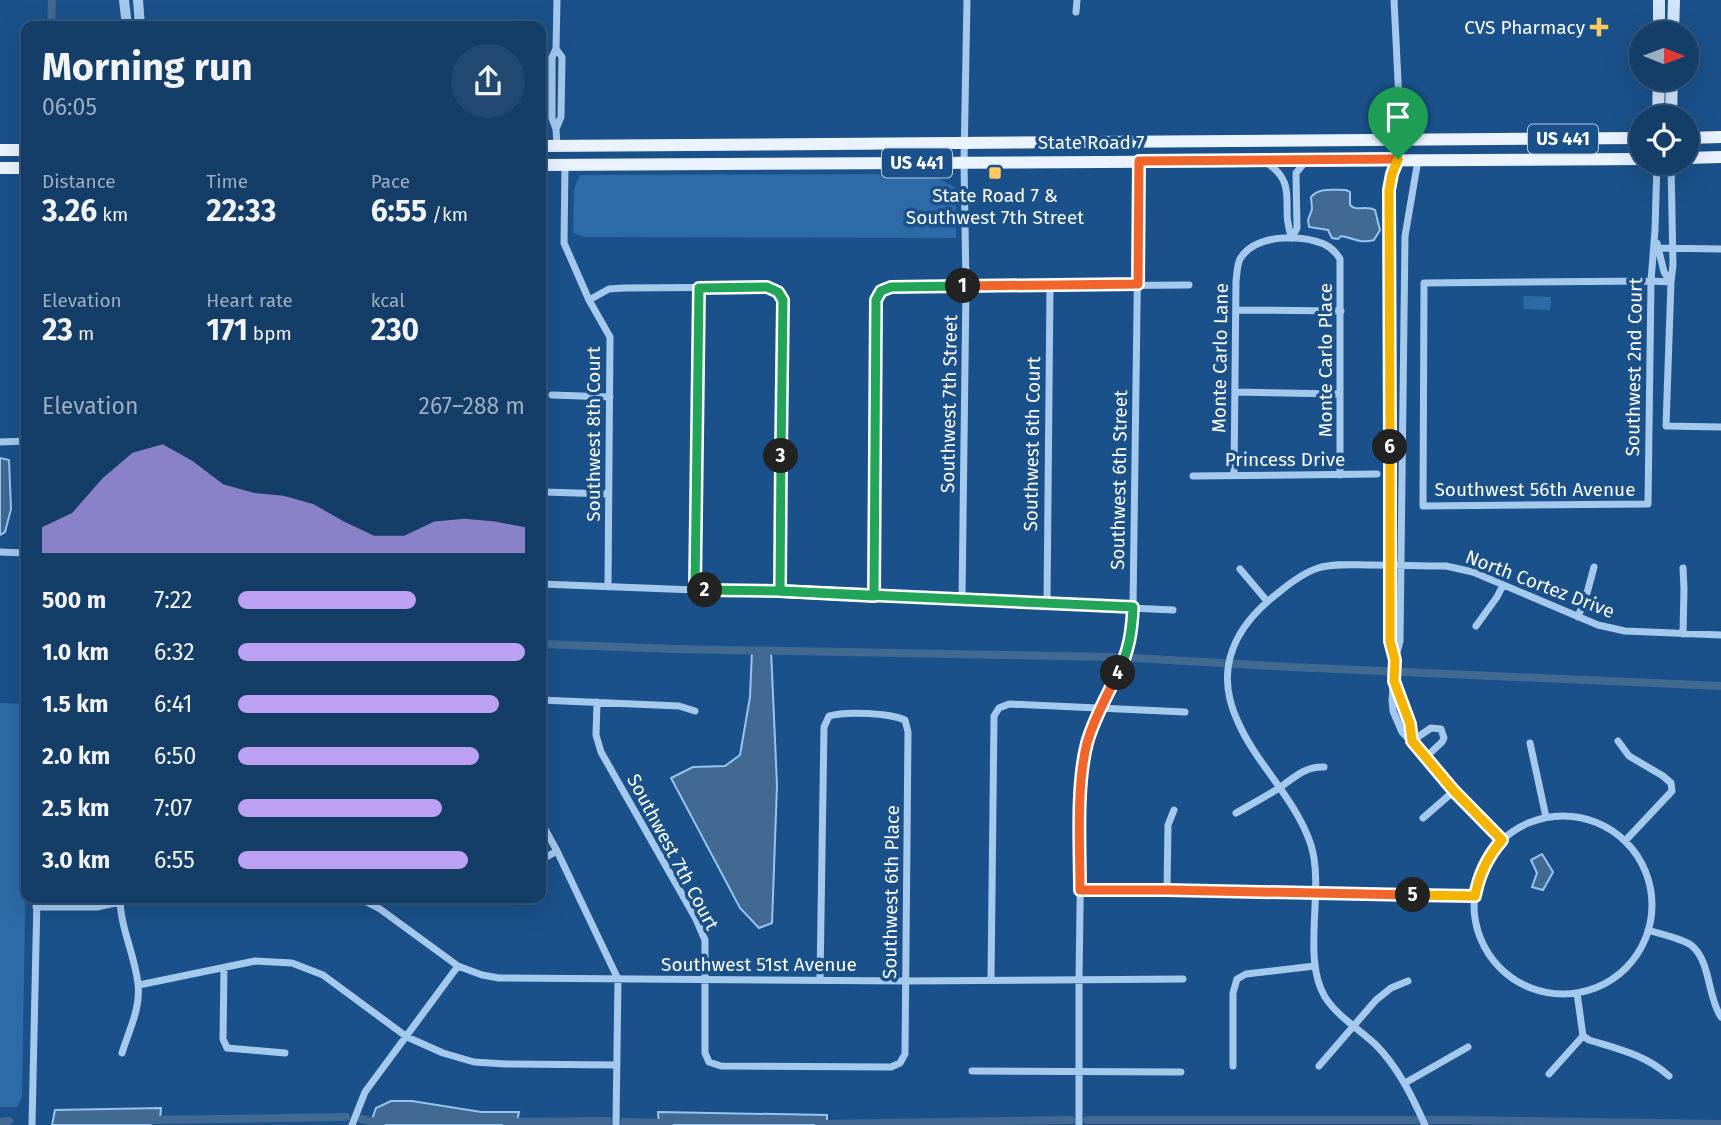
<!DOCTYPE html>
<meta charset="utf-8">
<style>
:root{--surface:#143d68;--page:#214871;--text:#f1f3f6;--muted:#9daec0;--line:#33567c;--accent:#bca0f2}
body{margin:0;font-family:"Fira Sans",sans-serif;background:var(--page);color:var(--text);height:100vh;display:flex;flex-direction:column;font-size:26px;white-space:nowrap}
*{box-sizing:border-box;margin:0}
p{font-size:23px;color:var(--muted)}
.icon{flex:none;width:38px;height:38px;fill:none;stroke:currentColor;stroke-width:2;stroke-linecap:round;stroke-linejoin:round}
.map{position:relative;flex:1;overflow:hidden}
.sheet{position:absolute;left:21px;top:21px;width:525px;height:882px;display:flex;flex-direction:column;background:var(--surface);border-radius:14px;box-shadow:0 7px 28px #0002,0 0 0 2px var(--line)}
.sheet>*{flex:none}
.needle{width:46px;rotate:91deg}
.controls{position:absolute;left:1629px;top:21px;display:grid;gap:14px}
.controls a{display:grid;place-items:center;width:70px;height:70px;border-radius:50%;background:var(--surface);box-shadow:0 7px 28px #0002,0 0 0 2px var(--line);font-size:35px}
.pin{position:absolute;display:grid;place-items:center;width:60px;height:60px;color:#fff;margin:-72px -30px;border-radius:50% 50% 50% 0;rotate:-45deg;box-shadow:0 0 7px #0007}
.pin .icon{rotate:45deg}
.km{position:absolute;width:35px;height:35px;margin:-18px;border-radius:50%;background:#222;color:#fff;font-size:19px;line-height:35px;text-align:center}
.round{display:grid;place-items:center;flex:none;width:74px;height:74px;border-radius:37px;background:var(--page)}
.headline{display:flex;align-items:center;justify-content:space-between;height:119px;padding:0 21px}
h1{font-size:38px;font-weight:700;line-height:52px}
.metrics{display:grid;grid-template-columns:repeat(3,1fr);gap:10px;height:119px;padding:7px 21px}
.metrics div{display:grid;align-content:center}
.metrics b{font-size:30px;font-weight:700}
.metrics small{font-size:19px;font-weight:400}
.metrics p{font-size:19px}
.chart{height:196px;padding:14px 21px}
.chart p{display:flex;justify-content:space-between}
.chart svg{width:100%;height:126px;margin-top:7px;fill:var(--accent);opacity:.7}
ul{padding:0 21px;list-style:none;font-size:23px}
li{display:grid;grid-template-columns:112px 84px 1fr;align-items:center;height:52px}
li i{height:18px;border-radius:9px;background:var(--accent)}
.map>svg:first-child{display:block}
.green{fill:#2d6ba8}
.water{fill:#416992;stroke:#97c4ef;stroke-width:2}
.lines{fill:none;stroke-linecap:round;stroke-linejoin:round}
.canal{stroke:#416992;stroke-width:8}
.minor{stroke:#a4c9ed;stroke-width:7}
.tertiary{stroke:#a4c9ed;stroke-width:10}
.secondary{stroke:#d1e4f9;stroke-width:12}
.primary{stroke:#eaf3ff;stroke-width:12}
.split-1-casing{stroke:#fff;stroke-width:14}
.split-2-casing{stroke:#fff;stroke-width:14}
.split-3-casing{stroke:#fff;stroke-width:14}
.split-4-casing{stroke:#fff;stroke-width:14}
.split-5-casing{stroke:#fff;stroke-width:14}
.split-6-casing{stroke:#fff;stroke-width:14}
.split-7-casing{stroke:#fff;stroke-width:14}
.split-1{stroke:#f0652b;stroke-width:9}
.split-2{stroke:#22a559;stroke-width:9}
.split-3{stroke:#22a559;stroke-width:9}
.split-4{stroke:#22a559;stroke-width:9}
.split-5{stroke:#f0652b;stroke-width:9}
.split-6{stroke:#f5b400;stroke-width:9}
.split-7{stroke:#f5b400;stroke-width:9}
.poi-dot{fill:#ffc961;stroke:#1a518a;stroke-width:2.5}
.labels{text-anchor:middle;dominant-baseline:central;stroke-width:7;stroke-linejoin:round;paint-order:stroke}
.shield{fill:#1a518a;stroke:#bacbdc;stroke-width:2}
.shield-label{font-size:18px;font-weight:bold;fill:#fff}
.poi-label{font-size:19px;fill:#fff;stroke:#1a518a;text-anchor:end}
.street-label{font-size:19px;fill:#fff;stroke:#1a518a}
</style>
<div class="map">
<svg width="1721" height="1125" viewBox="0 0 1721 1125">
<rect width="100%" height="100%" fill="#1a518a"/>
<path class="green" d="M874,174L939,179L956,188V238L585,237L573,233L574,189L580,175Z
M1523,296L1551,297L1550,310L1524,309Z
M0,703L26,704V853L22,1098L17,1107H0Z"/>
<path class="water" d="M1346,190L1350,192V205C1356,212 1366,205 1375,210L1380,230L1374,240C1359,244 1354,238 1341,236L1338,239L1332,238L1328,230L1309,227L1308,220L1312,209L1311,197C1319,187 1334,190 1346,190Z
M0,458L9,460L11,509L5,532L0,535Z
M752,650H771L777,785L772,923L759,928L740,908L671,778L693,767L725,766L740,755L750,697Z
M1542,854L1553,872L1543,890L1532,887L1537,873L1531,860Z
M391,1101H412L481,1112H519L516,1125H370L376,1108Z
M161,1108L160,1120L148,1125H52L55,1110Z
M658,1112L827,1115V1124L825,1125H659Z"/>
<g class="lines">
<path class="canal" d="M51,26L52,0
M541,644L674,649L1114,657
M1134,658L1291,667L1721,686
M361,1119L381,1123
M150,1120L346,1117
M1087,1120H1457L1721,1124
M0,1122L9,1121
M506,1122L608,1121
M624,1122L669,1123
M819,1124L1071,1120"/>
<path class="minor" d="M1394,0L1401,141
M1076,12L1077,0
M556,129L561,117L562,57L556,49
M557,146L556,129L552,118V57L556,49L557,0
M1418,160L1405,236L1400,641L1395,660L1392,700L1393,711L1402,732L1426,757L1454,791L1502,840
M1267,163C1300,185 1279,207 1292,238
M1657,163L1655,230L1651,281L1648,504L1423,506L1424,283L1651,281L1671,282
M1671,163L1673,265L1671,282L1666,426L1721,427
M565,165L564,243L589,300L610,337L608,587
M1292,238L1297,228L1296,173L1306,161
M1657,243L1664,272L1670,281
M1658,248L1721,249
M589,300L609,289L623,288L767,287L778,292L783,301L780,591
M1236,310L1341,311
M1235,392L1340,394
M552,395L610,397
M0,442L26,441
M1234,475L1236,281C1237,274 1237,265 1240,259C1255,234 1300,234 1324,244C1330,247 1336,252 1340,259V475
M1193,476L1377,474
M544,492L608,494
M0,552L26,553
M1683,568L1684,589L1683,634
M1240,569L1267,601
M541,584L695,590L780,591L1173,610
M695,590L699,288
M874,596L876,300L881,291L891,287L1189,285
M962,599L966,286L964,162L967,0
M1047,603L1050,285
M1578,617L1587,593L1594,567
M1476,626L1497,597L1503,585
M1395,660L1390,641L1389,189L1392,174L1398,159
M1395,682L1410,724L1412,741
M541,700L679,706L695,711
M597,702L596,735L601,752L696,919L705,940V1053L709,1062L721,1066L891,1067L900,1063L905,1054L908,732L905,720C889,713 846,711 829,716L824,727L820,979
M1412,741L1431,728L1441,729L1444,738L1442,742L1426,757
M1618,741L1629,756L1663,776L1671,783L1672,791L1625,841
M1530,743L1546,817
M1236,813C1250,805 1265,797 1279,788C1294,778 1305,766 1324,767
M1474 905a89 89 0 1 1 178 0a89 89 0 1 1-178 0Z
M1423,818L1454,791
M541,822L557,851L618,979L616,1125
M541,860L557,851
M1080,890C1211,890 1343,894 1475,896
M1167,890L1168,825L1174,810
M120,898C120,927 135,955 138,984C141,1008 129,1030 122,1053
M359,898L380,909L458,966L482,975L499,978L905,981L1183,979
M36,907H97L139,898
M1648,930C1660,934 1681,938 1691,945C1711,961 1707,996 1721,1017
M224,968L223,1039L227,1048L285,1053
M991,980L994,716L999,708L1009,704L1185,712
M139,985L255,961L292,963L323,975L407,1037L443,1053L474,1062L505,1064L617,1065
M1577,993L1583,1036
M1583,1036L1589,1040C1618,1049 1646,1055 1669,1076
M1233,1066V993L1237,979L1246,974L1315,966
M1319,1066L1376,1000L1391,988L1408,981
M972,1071L1181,1072
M1549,1074L1583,1036
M1405,1083L1468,1047
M32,1125L37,898
M352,1125L365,1092L458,966
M1079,1125V979L1082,768L1088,742L1101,707L1125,659L1131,635L1133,607L1139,161
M1425,1125C1412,1096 1398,1067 1375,1044C1359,1029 1337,1016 1325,997C1301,957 1325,890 1311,845C1296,799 1257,765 1238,722C1213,669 1235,626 1278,593C1290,583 1303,573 1318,568C1335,563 1354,565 1371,565C1396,565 1421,566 1446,566L1473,572L1598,625L1625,631L1721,635"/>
<path class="tertiary" d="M124,0L127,26
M138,0L140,26"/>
<path class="secondary" d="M1659,33V0
M1673,33L1674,0
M1658,117L1659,79
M1671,117L1672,79"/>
<path class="primary" d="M1687,138L1721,137
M541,146L1642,138
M0,150H26
M1687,158L1721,157
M541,165L1642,159
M0,168H26"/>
</g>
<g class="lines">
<g class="split-1-casing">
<path id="split-1" d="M963,286L1138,284L1139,161L1398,159"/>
</g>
<g class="split-2-casing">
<path id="split-2" d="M705,590L780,591L874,596L876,300L881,291L891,287L963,286"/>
</g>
<g class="split-3-casing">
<path id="split-3" d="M705,590H695L699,288L767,287L778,292L783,300L781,456"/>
</g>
<g class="split-4-casing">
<path id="split-4" d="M781,456L780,591L1133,607C1132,631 1129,651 1118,673"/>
</g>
<g class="split-5-casing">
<path id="split-5" d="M1118,673C1107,696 1094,718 1087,743C1076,786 1080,845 1080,890H1167L1413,895"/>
</g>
<g class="split-6-casing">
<path id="split-6" d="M1390,447V641L1395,660L1394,681L1410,724L1412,741L1454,791L1502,840C1487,857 1479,874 1475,896L1413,895"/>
</g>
<g class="split-7-casing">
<path id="split-7" d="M1390,447L1389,190L1392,174L1398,159"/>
</g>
<use href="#split-1" class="split-1"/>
<use href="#split-2" class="split-2"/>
<use href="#split-3" class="split-3"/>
<use href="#split-4" class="split-4"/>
<use href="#split-5" class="split-5"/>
<use href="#split-6" class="split-6"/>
<use href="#split-7" class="split-7"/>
</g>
<g class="poi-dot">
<path d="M1595.5 16.5h7v7h7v7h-7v7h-7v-7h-7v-7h7z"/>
<rect x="988" y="166" width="14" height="14" rx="3.5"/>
</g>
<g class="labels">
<g class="shield">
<rect x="1528" y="124.5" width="70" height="29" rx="5"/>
<rect x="882" y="148.5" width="70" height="29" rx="5"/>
</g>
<g class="shield-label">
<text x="1563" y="139">US 441</text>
<text x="917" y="163">US 441</text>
</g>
<g class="poi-label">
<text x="1585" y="27">CVS Pharmacy</text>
<text x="995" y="195" text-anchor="middle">State Road 7 &amp;<tspan x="995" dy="22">Southwest 7th Street</tspan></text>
</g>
<g class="street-label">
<text x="1091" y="142">State Road 7</text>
<text transform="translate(1220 358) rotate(-89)">Monte Carlo Lane</text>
<text transform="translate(1325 360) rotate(-90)">Monte Carlo Place</text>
<text transform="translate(1634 367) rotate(-89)">Southwest 2nd Court</text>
<text transform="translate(949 404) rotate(-89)">Southwest 7th Street</text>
<text transform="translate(593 434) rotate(-90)">Southwest 8th Court</text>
<text transform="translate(1032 444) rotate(-89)">Southwest 6th Court</text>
<text x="1285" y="459">Princess Drive</text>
<text transform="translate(1119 480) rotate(-89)">Southwest 6th Street</text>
<text x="1535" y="489">Southwest 56th Avenue</text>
<text transform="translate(1540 584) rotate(21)">North Cortez Drive</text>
<text transform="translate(673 852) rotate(62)">Southwest 7th Court</text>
<text transform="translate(891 892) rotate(-89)">Southwest 6th Place</text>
<text x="759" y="964">Southwest 51st Avenue</text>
</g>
</g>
</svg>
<div class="controls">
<a><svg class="needle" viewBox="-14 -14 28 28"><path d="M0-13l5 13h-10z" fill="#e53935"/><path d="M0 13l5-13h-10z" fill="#9daec0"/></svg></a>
<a><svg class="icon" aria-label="locate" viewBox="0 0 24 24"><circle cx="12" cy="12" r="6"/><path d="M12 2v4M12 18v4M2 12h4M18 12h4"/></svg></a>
</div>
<div class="pin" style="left:1398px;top:159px;background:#1e9e55"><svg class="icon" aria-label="arrive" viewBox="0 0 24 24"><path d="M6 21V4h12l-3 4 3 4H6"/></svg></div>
<b class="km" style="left:963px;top:286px">1</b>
<b class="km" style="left:705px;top:590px">2</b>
<b class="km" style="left:781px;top:456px">3</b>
<b class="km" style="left:1118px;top:673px">4</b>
<b class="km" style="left:1413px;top:895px">5</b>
<b class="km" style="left:1390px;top:447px">6</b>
<section class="sheet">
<div class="headline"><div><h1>Morning run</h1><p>06:05</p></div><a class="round"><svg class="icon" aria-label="share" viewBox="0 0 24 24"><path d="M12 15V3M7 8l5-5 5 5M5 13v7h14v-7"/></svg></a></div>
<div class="metrics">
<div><p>Distance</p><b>3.26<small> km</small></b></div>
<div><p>Time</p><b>22:33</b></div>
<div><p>Pace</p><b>6:55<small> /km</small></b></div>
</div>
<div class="metrics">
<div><p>Elevation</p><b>23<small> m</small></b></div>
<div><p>Heart rate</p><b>171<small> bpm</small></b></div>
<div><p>kcal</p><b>230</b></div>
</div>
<div class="chart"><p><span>Elevation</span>267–288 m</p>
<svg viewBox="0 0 160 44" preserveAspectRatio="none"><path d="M0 44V35L10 30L20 18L30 9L40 6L50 12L60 20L70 23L80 24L90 27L100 33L110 38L120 38L130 33L140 32L150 33L160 35V44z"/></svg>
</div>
<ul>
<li><b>500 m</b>7:22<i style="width:62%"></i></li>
<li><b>1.0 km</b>6:32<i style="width:100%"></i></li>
<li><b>1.5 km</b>6:41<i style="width:91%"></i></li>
<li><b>2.0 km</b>6:50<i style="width:84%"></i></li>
<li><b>2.5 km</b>7:07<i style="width:71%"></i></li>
<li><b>3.0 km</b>6:55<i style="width:80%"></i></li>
</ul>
</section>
</div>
